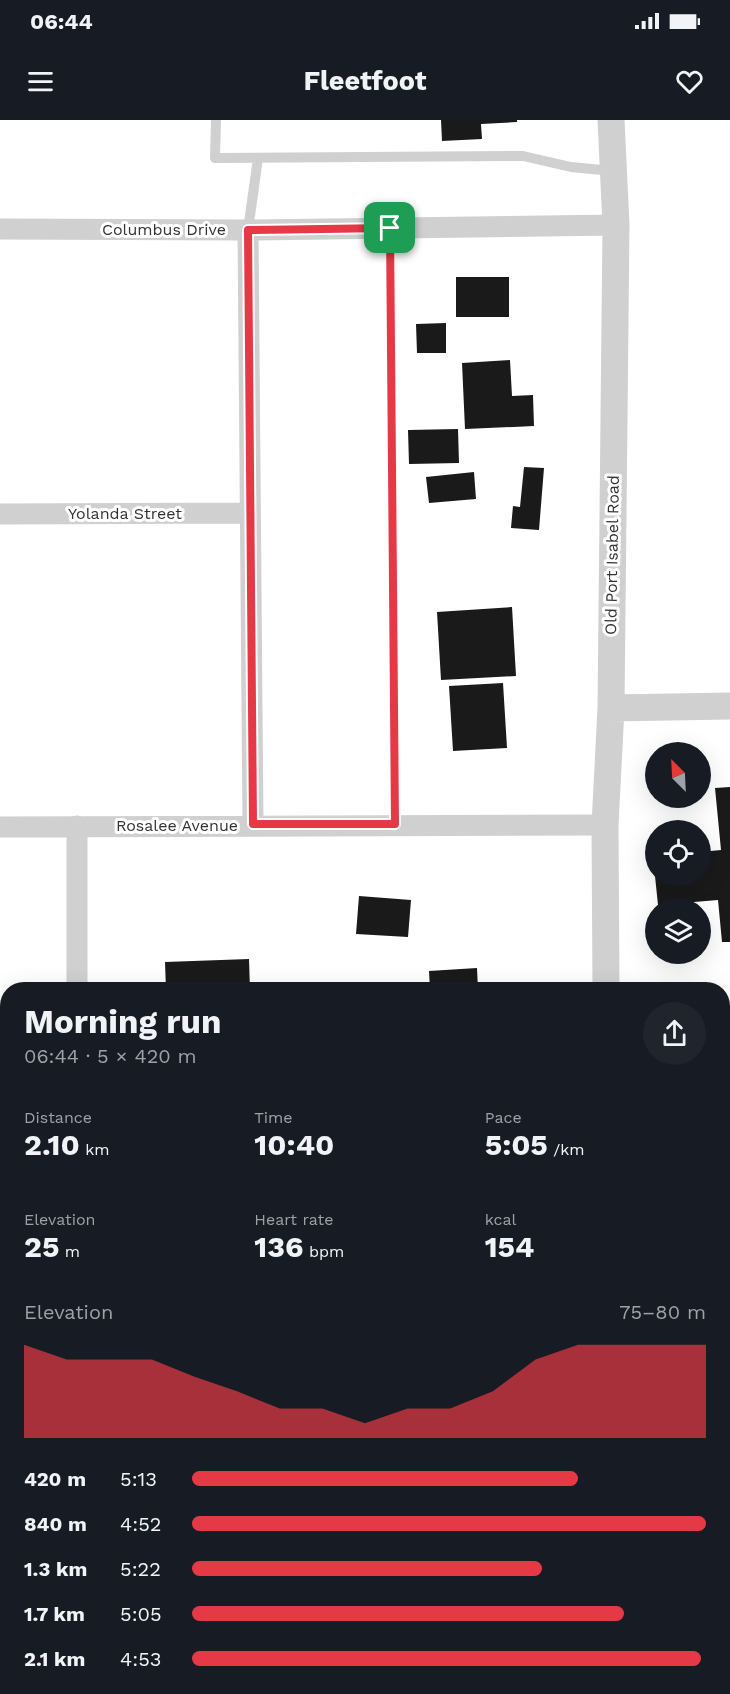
<!DOCTYPE html>
<meta charset="utf-8">
<style>
:root{--surface:#171b24;--page:#20242c;--text:#f1f3f6;--muted:#9ea1a6;--accent:#e63946}
body{margin:0;font-family:"Work Sans",sans-serif;background:var(--page);color:var(--text);height:100vh;display:flex;flex-direction:column;font-size:22px;white-space:nowrap}
*{box-sizing:border-box;margin:0}
p{font-size:20px;color:var(--muted)}
.icon{flex:none;width:33px;height:33px;fill:none;stroke:currentColor;stroke-width:2;stroke-linecap:round;stroke-linejoin:round}
.map{position:relative;flex:1;overflow:hidden}
.panel{position:absolute;left:0px;top:862px;width:730px;height:712px;display:flex;flex-direction:column;background:var(--surface);border-radius:24px 24px 0 0;box-shadow:0 6px 24px #0002}
.panel>*{flex:none}
.needle{width:39px;rotate:336deg}
.controls{position:absolute;left:645px;top:622px;display:grid;gap:12px}
.controls a{display:grid;place-items:center;width:66px;height:66px;border-radius:50%;background:var(--surface);box-shadow:0 6px 24px #0002;font-size:30px}
.pin{position:absolute;display:grid;place-items:center;width:51px;height:51px;color:#fff;margin:-26px;border-radius:12px;box-shadow:0 3px 9px #0006}
.round{display:grid;place-items:center;flex:none;width:63px;height:63px;border-radius:32px;background:var(--page)}
.headline{display:flex;align-items:center;justify-content:space-between;height:102px;padding:0 24px}
h1{font-size:33px;font-weight:700;line-height:45px}
.metrics{display:grid;grid-template-columns:repeat(3,1fr);gap:9px;height:102px;padding:6px 24px}
.metrics div{display:grid;align-content:center}
.metrics b{font-size:30px;font-weight:700}
.metrics small{font-size:16px;font-weight:400}
.metrics p{font-size:16px}
.chart{height:168px;padding:12px 24px}
.chart p{display:flex;justify-content:space-between}
.chart svg{width:100%;height:108px;margin-top:6px;fill:var(--accent);opacity:.7}
ul{padding:0 24px;list-style:none;font-size:20px}
li{display:grid;grid-template-columns:96px 72px 1fr;align-items:center;height:45px}
li i{height:15px;border-radius:8px;background:var(--accent)}
.status{display:flex;justify-content:space-between;align-items:center;height:42px;padding:0 30px;background:var(--surface);direction:ltr}
.status svg{height:16px;fill:currentColor}
header{display:flex;justify-content:space-between;align-items:center;height:78px;padding:0 24px;background:var(--surface);font-size:27px;font-weight:700}
.map>svg:first-child{display:block}
.lines{fill:none;stroke-linecap:round;stroke-linejoin:round}
.canal{stroke:#cfe2ee;stroke-width:26}
.building{fill:#1a1a1a}
.service{stroke:#d0d0d0;stroke-width:10}
.minor{stroke:#d0d0d0;stroke-width:21}
.tertiary{stroke:#d0d0d0;stroke-width:27}
.route-casing{stroke:#fff;stroke-width:12}
.route{stroke:#e63946;stroke-width:8}
.labels{text-anchor:middle;dominant-baseline:central;stroke-width:6;stroke-linejoin:round;paint-order:stroke}
.street-label{font-size:16px;fill:#333;stroke:#fff}
</style>
<div class="status"><b>06:44</b><svg viewBox="0 0 49 12"><path d="M0 12V9h3v3zM5 12V6h3v6zM10 12V3h3v9zM15 12V0h3v12zM26 1h20v11H26zM47 4h2v5h-2z"/></svg></div>
<header><svg class="icon" aria-label="menu" viewBox="0 0 24 24"><path d="M4 6h16M4 12h16M4 18h16"/></svg>Fleetfoot<svg class="icon" aria-label="heart" viewBox="0 0 24 24"><path d="M12 20l-8-8c-3-5 5-10 8-4 3-6 11-1 8 4z"/></svg></header>
<div class="map">
<svg width="730" height="1574" viewBox="0 0 730 1574">
<rect width="100%" height="100%" fill="#fff"/>
<g class="lines">
<path class="canal" d="M723,1185L730,1159
M0,1518H8"/>
</g>
<path class="building" d="M441,0H517V2L481,4L482,19L442,21Z
M456,157H509V197H456Z
M446,203V233H417L416,204Z
M510,240L512,276L533,275L534,306L465,309L462,243Z
M458,309L459,343L409,344L408,310Z
M524,347L544,348L539,410L511,408L513,386L520,387Z
M474,352L476,379L429,383L426,357Z
M512,487L516,556L441,560L437,492Z
M503,563L507,628L453,631L449,566Z
M730,667V822H722L718,780L658,785L655,756H700V732L721,730L715,668Z
M359,776L411,780L408,817L356,814Z
M249,839L250,870H166L165,842Z
M477,848L478,870H430L429,851Z
M366,1568H410V1574H366Z"/>
<g class="lines">
<path class="service" d="M216,0L215,38L523,36L571,47L612,51
M390,108L395,704
M248,110L258,38
M723,1265H730
M723,1550L730,1549
M699,1574L701,1568"/>
<path class="minor" d="M0,109L248,110L616,105
M248,110L253,704
M0,394L250,393
M77,706V870
M0,707L605,705"/>
<path class="tertiary" d="M611,588L730,586
M606,870L605,705L611,588L616,105L611,0
M610,1568V1574"/>
</g>
<g class="lines">
<g class="route-casing">
<path id="route" d="M390,108L395,704H253L248,110Z"/>
</g>
<use href="#route" class="route"/>
</g>
<g class="labels">
<g class="street-label">
<text x="164" y="109">Columbus Drive</text>
<text x="125" y="393">Yolanda Street</text>
<text transform="translate(612 435) rotate(-89)">Old Port Isabel Road</text>
<text x="177" y="705">Rosalee Avenue</text>
</g>
</g>
</svg>
<div class="controls">
<a><svg class="needle" viewBox="-14 -14 28 28"><path d="M0-13l5 13h-10z" fill="#e53935"/><path d="M0 13l5-13h-10z" fill="#9ea1a6"/></svg></a>
<a><svg class="icon" aria-label="locate" viewBox="0 0 24 24"><circle cx="12" cy="12" r="6"/><path d="M12 2v4M12 18v4M2 12h4M18 12h4"/></svg></a>
<a><svg class="icon" aria-label="layers" viewBox="0 0 24 24"><path d="M12 4l9 5-9 5-9-5zM3 14l9 5 9-5"/></svg></a>
</div>
<div class="pin" style="left:390px;top:108px;background:#1e9e55"><svg class="icon" aria-label="arrive" viewBox="0 0 24 24"><path d="M6 21V4h12l-3 4 3 4H6"/></svg></div>
<section class="panel">
<div class="headline"><div><h1>Morning run</h1><p>06:44 · 5 × 420 m</p></div><a class="round"><svg class="icon" aria-label="share" viewBox="0 0 24 24"><path d="M12 15V3M7 8l5-5 5 5M5 13v7h14v-7"/></svg></a></div>
<div class="metrics">
<div><p>Distance</p><b>2.10<small> km</small></b></div>
<div><p>Time</p><b>10:40</b></div>
<div><p>Pace</p><b>5:05<small> /km</small></b></div>
</div>
<div class="metrics">
<div><p>Elevation</p><b>25<small> m</small></b></div>
<div><p>Heart rate</p><b>136<small> bpm</small></b></div>
<div><p>kcal</p><b>154</b></div>
</div>
<div class="chart"><p><span>Elevation</span>75–80 m</p>
<svg viewBox="0 0 160 44" preserveAspectRatio="none"><path d="M0 44V6L10 12L20 12L30 12L40 19L50 25L60 32L70 32L80 38L90 32L100 32L110 25L120 12L130 6L140 6L150 6L160 6V44z"/></svg>
</div>
<ul>
<li><b>420 m</b>5:13<i style="width:75%"></i></li>
<li><b>840 m</b>4:52<i style="width:100%"></i></li>
<li><b>1.3 km</b>5:22<i style="width:68%"></i></li>
<li><b>1.7 km</b>5:05<i style="width:84%"></i></li>
<li><b>2.1 km</b>4:53<i style="width:99%"></i></li>
</ul>
</section>
</div>
